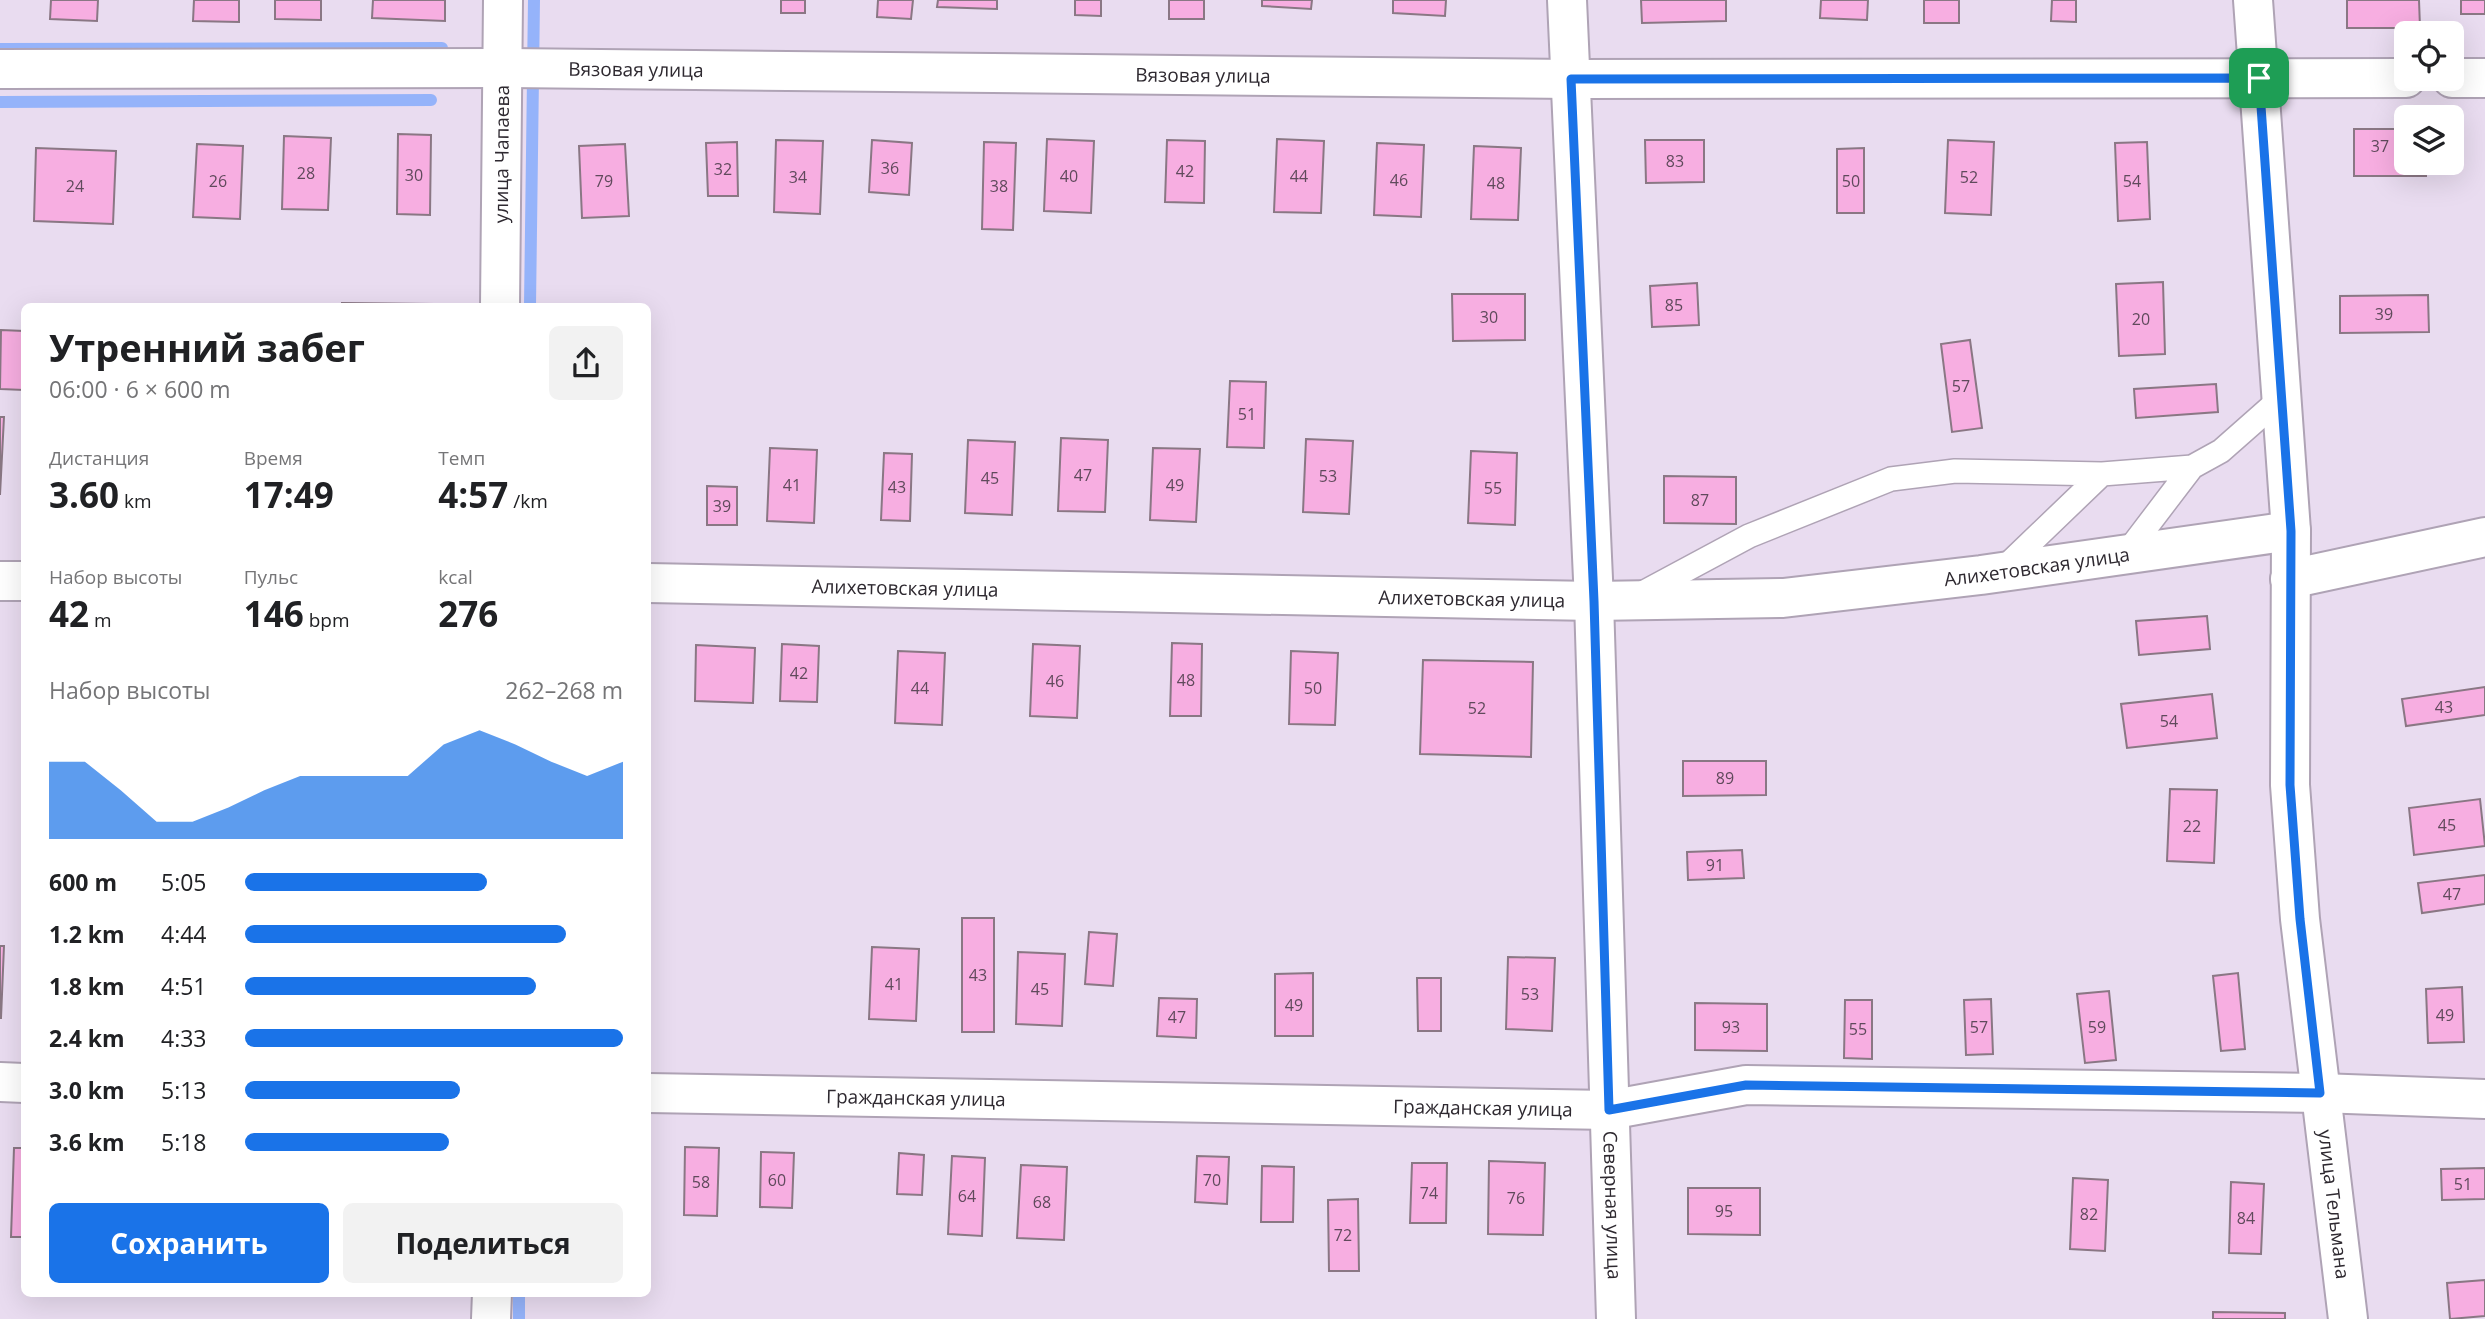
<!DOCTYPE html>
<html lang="ru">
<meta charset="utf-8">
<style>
:root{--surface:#fff;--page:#f2f2f2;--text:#202124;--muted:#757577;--accent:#1a73e8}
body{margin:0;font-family:"Open Sans",sans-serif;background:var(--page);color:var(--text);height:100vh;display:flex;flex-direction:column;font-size:26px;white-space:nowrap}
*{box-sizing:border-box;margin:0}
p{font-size:23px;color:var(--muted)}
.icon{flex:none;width:38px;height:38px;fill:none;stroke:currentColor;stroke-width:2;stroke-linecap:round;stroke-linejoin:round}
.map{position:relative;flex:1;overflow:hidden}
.details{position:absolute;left:21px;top:303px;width:630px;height:994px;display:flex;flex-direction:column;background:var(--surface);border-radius:10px;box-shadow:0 7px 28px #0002}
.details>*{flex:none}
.controls{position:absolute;left:2394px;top:21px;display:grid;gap:14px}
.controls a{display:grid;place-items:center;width:70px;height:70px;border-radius:10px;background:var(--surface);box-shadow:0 7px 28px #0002;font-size:35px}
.pin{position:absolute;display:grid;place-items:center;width:60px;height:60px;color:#fff;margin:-30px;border-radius:14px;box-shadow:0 4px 10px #0006}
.round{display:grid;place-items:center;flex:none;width:74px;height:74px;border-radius:10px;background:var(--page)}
.head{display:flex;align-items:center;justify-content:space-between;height:119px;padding:0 28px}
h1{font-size:38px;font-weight:700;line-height:52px}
.figures{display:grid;grid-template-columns:repeat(3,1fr);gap:10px;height:119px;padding:7px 28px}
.figures div{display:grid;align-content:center}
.figures b{font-size:35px;font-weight:700}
.figures small{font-size:19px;font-weight:400}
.figures p{font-size:19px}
.chart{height:196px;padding:14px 28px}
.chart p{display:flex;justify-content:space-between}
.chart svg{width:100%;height:126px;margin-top:7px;fill:var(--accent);opacity:.7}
.action{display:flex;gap:14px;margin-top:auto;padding:14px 28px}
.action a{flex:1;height:80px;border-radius:10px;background:var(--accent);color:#fff;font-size:28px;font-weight:700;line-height:80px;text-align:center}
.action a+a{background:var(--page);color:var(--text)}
ul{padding:0 28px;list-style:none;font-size:23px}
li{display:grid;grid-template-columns:112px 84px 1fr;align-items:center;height:52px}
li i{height:18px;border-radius:9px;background:var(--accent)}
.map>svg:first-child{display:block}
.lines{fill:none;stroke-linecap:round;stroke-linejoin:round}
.stream{stroke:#95b3fa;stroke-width:12}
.building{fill:#f7aee1;stroke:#8a7784;stroke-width:2}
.lane-casing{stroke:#afa3b5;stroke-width:26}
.street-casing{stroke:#afa3b5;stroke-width:42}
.secondary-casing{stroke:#afa3b5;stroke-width:42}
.lane{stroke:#fff;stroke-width:23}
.street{stroke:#fff;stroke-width:38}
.secondary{stroke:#fff;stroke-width:38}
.route-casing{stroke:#fff;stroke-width:14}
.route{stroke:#1a73e8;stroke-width:9}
.labels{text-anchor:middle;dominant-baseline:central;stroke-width:5;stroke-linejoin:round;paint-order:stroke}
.number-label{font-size:16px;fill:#604a5c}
.street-label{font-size:19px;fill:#2e2930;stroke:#f6e9fd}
</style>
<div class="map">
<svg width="2485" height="1319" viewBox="0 0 2485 1319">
<rect width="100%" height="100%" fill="#e9dcf0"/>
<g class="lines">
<path class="stream" d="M0,49L442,48
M0,102L431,100
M530,306L534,0
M519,1319V1293"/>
</g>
<path class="building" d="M51,0H98L97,21L50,19Z
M194,0H239V22L193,21Z
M275,0H321V20L275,19Z
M373,0H445V21L372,18Z
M781,0H805V13H781Z
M878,0H913L911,19L877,17Z
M938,0H997V9L937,7Z
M1075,0H1101V16L1075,15Z
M1169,0H1204V19H1169Z
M1262,0H1312L1311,9L1262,6Z
M1393,0H1446L1445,16L1393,13Z
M1641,0H1726V21L1642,23Z
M1821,0H1868L1867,20L1820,18Z
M1924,0H1959V23H1924Z
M2052,0H2076V22L2051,21Z
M2347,0H2419L2420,28H2347Z
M2461,0H2485V14H2461Z
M2354,129H2406V163H2426V176H2354Z
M398,134L431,135L430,215L397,214Z
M284,136L331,138L328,210L282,209Z
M1047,139L1094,141L1091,213L1044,211Z
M1277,139L1324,141L1321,213L1274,212Z
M776,140L823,141L820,214L774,212Z
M872,140L912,143L909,195L869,192Z
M1167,140L1205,141L1204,203L1165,202Z
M1645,140H1704V182L1646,183Z
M1948,140L1994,142L1991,215L1945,213Z
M737,142L738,196H708L706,143Z
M984,142L1016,143L1013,230L982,229Z
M2147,142L2150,219L2118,221L2115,143Z
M1377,143L1424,145L1421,217L1374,215Z
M197,144L243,146L240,219L193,217Z
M625,144L629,216L582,218L579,146Z
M1474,146L1521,148L1518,220L1471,219Z
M36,148L116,151L113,224L34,221Z
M1864,148V213H1837V149Z
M2163,282L2165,354L2119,356L2116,284Z
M1697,283L1699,325L1652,327L1650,286Z
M1452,294H1525V340L1453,341Z
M2428,295L2429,332L2340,333V296Z
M342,303L433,304V306H342Z
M1,330L24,331V390L0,389Z
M1970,340L1982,428L1952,432L1941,344Z
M1230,381L1266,382L1264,448L1227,447Z
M2216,384L2218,412L2136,418L2134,389Z
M0,417H4L0,495Z
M1061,438L1108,440L1105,512L1058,511Z
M1306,439L1353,441L1349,514L1303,512Z
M968,440L1015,442L1012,515L965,513Z
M770,448L817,450L814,523L767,521Z
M1153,448L1200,449L1196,522L1150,520Z
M1471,451L1517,453L1515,525L1468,523Z
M884,453L912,454L910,521L881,520Z
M1664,476L1736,477V524L1664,523Z
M707,486L737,487V525H707Z
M2207,616L2210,649L2139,655L2136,621Z
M1172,643L1202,644L1201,716H1170Z
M782,644L819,646L817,702L780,701Z
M1033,644L1080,646L1077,718L1030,716Z
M696,645L755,648L753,703L695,701Z
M898,651L945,653L942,725L895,723Z
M1291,651L1338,653L1335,725L1289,724Z
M1423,660L1533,662L1531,757L1420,754Z
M2485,687V715L2406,726L2402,699Z
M2212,694L2217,738L2127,748L2121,704Z
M1683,761H1766V795L1683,796Z
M2170,789L2217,790L2214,863L2167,861Z
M2480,799L2485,846L2414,855L2409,808Z
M1742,850L1744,878L1688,880L1687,852Z
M2485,875V904L2422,913L2418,883Z
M962,918H994V1032H962Z
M1089,932L1117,934L1113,986L1085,984Z
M0,946H4L1,1018H0Z
M872,947L919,949L916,1021L869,1019Z
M1018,952L1065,954L1062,1026L1016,1024Z
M1508,957L1555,958L1552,1031L1506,1029Z
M1313,973V1036H1275V974Z
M2238,973L2245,1049L2221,1051L2213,976Z
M1417,978H1441V1031H1418Z
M2462,987L2464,1042L2428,1043L2426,989Z
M2109,991L2116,1060L2085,1063L2077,994Z
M1159,998L1197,999L1196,1038L1157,1036Z
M1991,999L1993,1054L1966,1055L1964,1000Z
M1845,1000H1872V1059L1844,1058Z
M1695,1003L1767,1004V1051L1695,1050Z
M685,1147L719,1148L717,1216L684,1215Z
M14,1148H24V1237H11Z
M761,1152L794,1153L792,1208L760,1207Z
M899,1153L924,1155L922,1195L897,1194Z
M952,1156L985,1158L982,1236L948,1234Z
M1197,1156L1229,1157L1227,1204L1195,1202Z
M1489,1161L1545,1163L1543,1235L1488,1234Z
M1412,1163H1447L1446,1223H1410Z
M1021,1165L1067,1167L1064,1240L1017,1238Z
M1262,1166L1294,1167L1293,1222H1261Z
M2485,1168V1199L2442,1200L2441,1169Z
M2073,1178L2108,1180L2105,1251L2070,1249Z
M2231,1182L2264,1184L2261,1254L2229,1253Z
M1688,1188H1760V1235L1688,1234Z
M1358,1199L1359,1271H1329L1328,1200Z
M2485,1280V1316L2450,1319L2447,1283Z
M2213,1312L2285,1313V1319H2213Z"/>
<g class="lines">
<g class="lane-casing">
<path id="lane" d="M2125,555L2192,467
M2001,571L2102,474
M1639,595L1749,536L1891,479L1955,471L2102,474L2192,467L2221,451L2281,398"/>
</g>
<g class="street-casing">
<g id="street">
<path id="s1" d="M1567,0L1594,601L1616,1319"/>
<path id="s2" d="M2253,0L2291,531L2290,785L2300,919L2348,1319"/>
<path id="s3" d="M503,68L1571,79L2406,78"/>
<path d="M2452,78H2485"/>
<path d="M2290,579L2485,537"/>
<path d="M0,581H24"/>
<path id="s4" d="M648,583L1594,601L1783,598L1981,575L2291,531"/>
<path d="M0,1082L24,1083"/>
<path id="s5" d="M648,1093L1609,1110L1746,1085L2320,1093L2485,1099"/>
</g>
</g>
<g class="secondary-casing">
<g id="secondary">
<path d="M0,69L503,68"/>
<path id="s6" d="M500,306L503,0"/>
<path d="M491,1319L492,1293"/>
</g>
</g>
<use href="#lane" class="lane"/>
<use href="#street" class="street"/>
<use href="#secondary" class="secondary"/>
</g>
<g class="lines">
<g class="route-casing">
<path id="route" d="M2259,78L2291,531L2290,785L2300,919L2320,1093L1746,1085L1609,1110L1594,601L1571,79Z"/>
</g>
<use href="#route" class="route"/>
</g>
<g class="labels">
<g class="number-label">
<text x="2380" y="146">37</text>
<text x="1675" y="161">83</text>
<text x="890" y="168">36</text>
<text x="723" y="169">32</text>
<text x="1185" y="171">42</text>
<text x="306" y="173">28</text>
<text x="414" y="175">30</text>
<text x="1069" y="176">40</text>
<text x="1299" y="176">44</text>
<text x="798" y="177">34</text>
<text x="1969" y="177">52</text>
<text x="1399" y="180">46</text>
<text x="218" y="181">26</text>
<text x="604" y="181">79</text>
<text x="1851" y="181">50</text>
<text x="2132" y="181">54</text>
<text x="1496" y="183">48</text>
<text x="75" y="186">24</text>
<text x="999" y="186">38</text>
<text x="1674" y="305">85</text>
<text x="2384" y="314">39</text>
<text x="1489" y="317">30</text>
<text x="2141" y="319">20</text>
<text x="1961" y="386">57</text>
<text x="1247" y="414">51</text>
<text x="1083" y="475">47</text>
<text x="1328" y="476">53</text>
<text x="990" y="478">45</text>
<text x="792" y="485">41</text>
<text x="1175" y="485">49</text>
<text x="897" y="487">43</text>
<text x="1493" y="488">55</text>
<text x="1700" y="500">87</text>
<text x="722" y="506">39</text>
<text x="799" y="673">42</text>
<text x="1186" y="680">48</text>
<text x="1055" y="681">46</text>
<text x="920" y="688">44</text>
<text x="1313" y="688">50</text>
<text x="2444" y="707">43</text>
<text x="1477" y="708">52</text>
<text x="2169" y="721">54</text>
<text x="1725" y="778">89</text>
<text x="2447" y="825">45</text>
<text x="2192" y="826">22</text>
<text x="1715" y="865">91</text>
<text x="2452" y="894">47</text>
<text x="978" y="975">43</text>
<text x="894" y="984">41</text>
<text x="1040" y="989">45</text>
<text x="1530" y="994">53</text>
<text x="1294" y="1005">49</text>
<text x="2445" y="1015">49</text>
<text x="1177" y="1017">47</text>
<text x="1731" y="1027">93</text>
<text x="1979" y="1027">57</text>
<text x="2097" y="1027">59</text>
<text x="1858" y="1029">55</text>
<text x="777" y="1180">60</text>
<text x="1212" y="1180">70</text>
<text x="701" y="1182">58</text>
<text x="2463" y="1184">51</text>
<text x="1429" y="1193">74</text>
<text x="967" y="1196">64</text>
<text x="1516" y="1198">76</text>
<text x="1042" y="1202">68</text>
<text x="1724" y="1211">95</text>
<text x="2089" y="1214">82</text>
<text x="2246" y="1218">84</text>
<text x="1343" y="1235">72</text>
</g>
<g class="street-label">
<text stroke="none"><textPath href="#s3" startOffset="133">Вязовая улица</textPath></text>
<text stroke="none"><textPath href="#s3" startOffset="700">Вязовая улица</textPath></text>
<text stroke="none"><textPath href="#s6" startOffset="152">улица Чапаева</textPath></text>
<text stroke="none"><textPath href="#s4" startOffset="1391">Алихетовская улица</textPath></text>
<text stroke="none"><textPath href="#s4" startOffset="257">Алихетовская улица</textPath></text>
<text stroke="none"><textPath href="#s4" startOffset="824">Алихетовская улица</textPath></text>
<text stroke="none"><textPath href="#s5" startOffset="268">Гражданская улица</textPath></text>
<text stroke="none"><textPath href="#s5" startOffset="835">Гражданская улица</textPath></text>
<text stroke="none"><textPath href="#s2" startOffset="1208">улица Тельмана</textPath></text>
<text stroke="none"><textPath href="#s1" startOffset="1206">Северная улица</textPath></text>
</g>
</g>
</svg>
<div class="controls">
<a><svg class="icon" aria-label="locate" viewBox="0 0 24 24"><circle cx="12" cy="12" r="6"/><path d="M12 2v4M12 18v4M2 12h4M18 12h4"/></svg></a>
<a><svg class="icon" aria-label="layers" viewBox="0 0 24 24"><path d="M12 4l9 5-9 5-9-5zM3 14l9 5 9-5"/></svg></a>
</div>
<div class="pin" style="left:2259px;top:78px;background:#1e9e55"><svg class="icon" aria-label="arrive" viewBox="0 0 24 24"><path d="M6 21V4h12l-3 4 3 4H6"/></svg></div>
<section class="details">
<div class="head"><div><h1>Утренний забег</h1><p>06:00 · 6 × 600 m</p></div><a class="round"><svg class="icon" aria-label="share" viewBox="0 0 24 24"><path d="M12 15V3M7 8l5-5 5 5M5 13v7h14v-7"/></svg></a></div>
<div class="figures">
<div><p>Дистанция</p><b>3.60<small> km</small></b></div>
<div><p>Время</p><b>17:49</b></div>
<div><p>Темп</p><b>4:57<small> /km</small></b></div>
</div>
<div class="figures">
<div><p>Набор высоты</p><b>42<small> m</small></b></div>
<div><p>Пульс</p><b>146<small> bpm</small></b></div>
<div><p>kcal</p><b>276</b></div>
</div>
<div class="chart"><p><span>Набор высоты</span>262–268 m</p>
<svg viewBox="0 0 160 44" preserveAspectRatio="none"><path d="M0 44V17L10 17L20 27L30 38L40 38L50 33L60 27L70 22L80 22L90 22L100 22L110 11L120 6L130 11L140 17L150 22L160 17V44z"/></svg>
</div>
<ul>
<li><b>600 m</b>5:05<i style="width:64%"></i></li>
<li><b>1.2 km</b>4:44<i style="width:85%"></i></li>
<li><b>1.8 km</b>4:51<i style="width:77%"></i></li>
<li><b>2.4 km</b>4:33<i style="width:100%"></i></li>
<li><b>3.0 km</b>5:13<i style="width:57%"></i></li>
<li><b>3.6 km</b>5:18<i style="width:54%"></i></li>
</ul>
<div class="action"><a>Сохранить</a><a>Поделиться</a></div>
</section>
</div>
